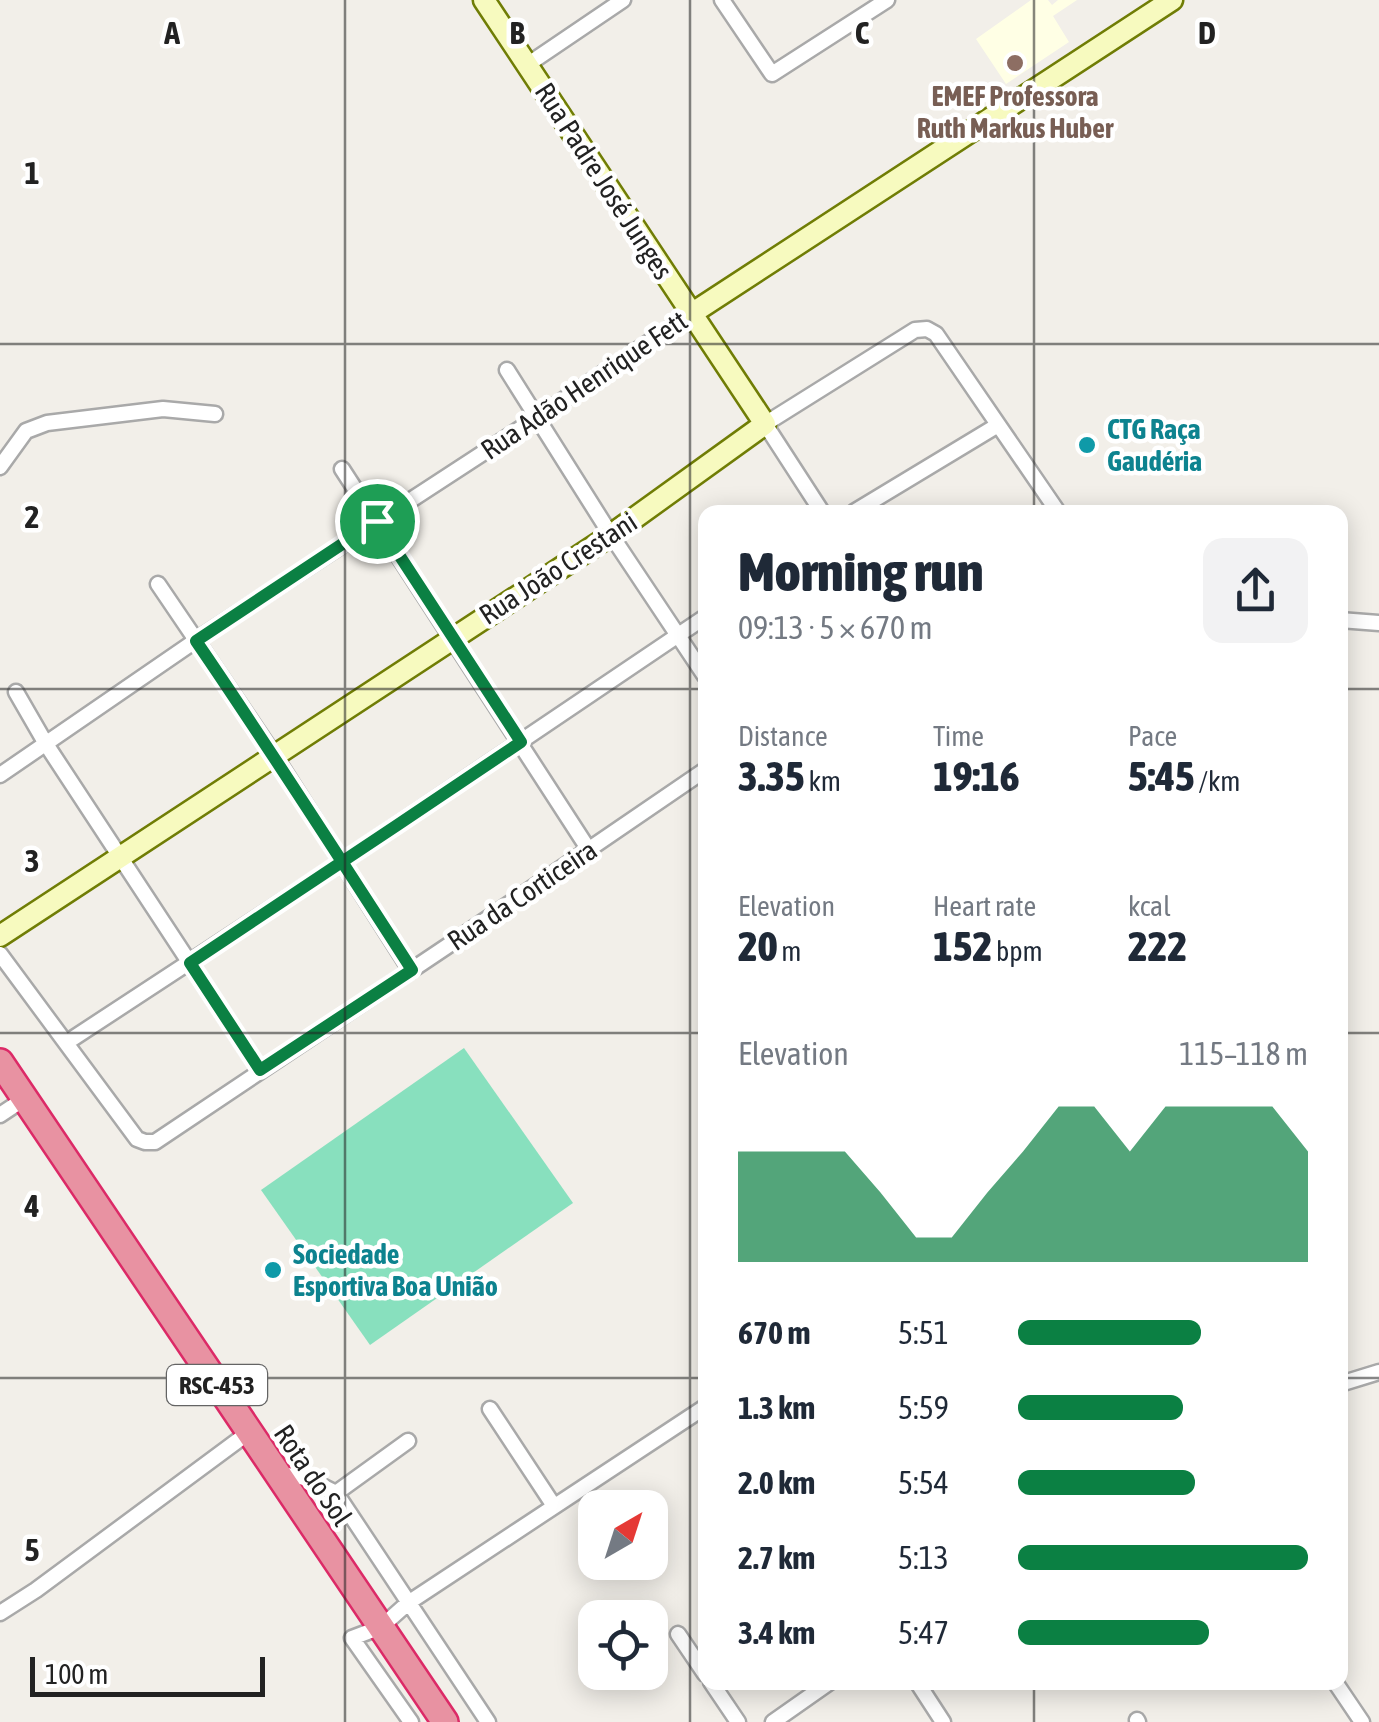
<!DOCTYPE html>
<meta charset="utf-8">
<style>
:root{--surface:#fff;--page:#f2f2f3;--text:#1f2937;--muted:#747a83;--accent:#0b8043}
body{margin:0;font-family:"Asap Condensed",sans-serif;background:var(--page);color:var(--text);height:100vh;display:flex;flex-direction:column;font-size:38px;white-space:nowrap}
*{box-sizing:border-box;margin:0}
p{font-size:32px;color:var(--muted)}
.icon{flex:none;width:55px;height:55px;fill:none;stroke:currentColor;stroke-width:2;stroke-linecap:round;stroke-linejoin:round}
.map{position:relative;flex:1;overflow:hidden}
.details{position:absolute;left:698px;top:505px;width:650px;height:1185px;display:flex;flex-direction:column;background:var(--surface);border-radius:20px;box-shadow:0 5px 25px #0003}
.details>*{flex:none}
.needle{width:65px;rotate:39deg}
.fabs{position:absolute;left:578px;top:1490px;display:grid;gap:20px}
.fabs a{display:grid;place-items:center;width:90px;height:90px;border-radius:20px;background:var(--surface);box-shadow:0 5px 25px #0003;font-size:50px}
.scale{position:absolute;left:30px;bottom:25px;width:235px;box-sizing:border-box;padding-left:10px;border:5px solid #222;border-top:0;font-size:28px;line-height:35px;white-space:nowrap;color:#222;-webkit-text-stroke:8px #fff;paint-order:stroke}
.pin{position:absolute;display:grid;place-items:center;width:85px;height:85px;color:#fff;margin:-42px;border:5px solid #fff;border-radius:50%;box-shadow:0 2px 10px #0007}
.round{display:grid;place-items:center;flex:none;width:105px;height:105px;border-radius:20px;background:var(--page)}
.headline{display:flex;align-items:center;justify-content:space-between;height:170px;padding:0 40px}
h1{font-size:55px;font-weight:800;line-height:75px}
.metrics{display:grid;grid-template-columns:repeat(3,1fr);gap:15px;height:170px;padding:10px 40px}
.metrics div{display:grid;align-content:center}
.metrics b{font-size:42px;font-weight:800}
.metrics small{font-size:28px;font-weight:400}
.metrics p{font-size:28px}
.chart{height:280px;padding:20px 40px}
.chart p{display:flex;justify-content:space-between}
.chart svg{width:100%;height:180px;margin-top:10px;fill:var(--accent);opacity:.7}
ul{padding:0 40px;list-style:none;font-size:32px}
li{display:grid;grid-template-columns:160px 120px 1fr;align-items:center;height:75px}
li i{height:25px;border-radius:12px;background:var(--accent)}
.map>svg:first-child{display:block}
.education{fill:#ffffe5}
.pitch{fill:#88e0be}
.lines{fill:none;stroke-linecap:round;stroke-linejoin:round}
.street-casing{stroke:#a9a9a9;stroke-width:19}
.secondary-casing{stroke:#707d05;stroke-width:25}
.highway-casing{stroke:#dc2a67;stroke-width:30}
.street{stroke:#fff;stroke-width:14}
.secondary{stroke:#f7fabf;stroke-width:20}
.highway{stroke:#e892a2;stroke-width:25}
.route-casing{stroke:#fff;stroke-width:20}
.route{stroke:#0b8043;stroke-width:12}
.grid{fill:none;stroke:#222;stroke-width:2.5;stroke-opacity:0.55}
.education-dot{fill:#8d6e63;stroke:#fff;stroke-width:4}
.culture-dot{fill:#0f9aa8;stroke:#fff;stroke-width:4}
.labels{text-anchor:middle;dominant-baseline:central;stroke-width:9;stroke-linejoin:round;paint-order:stroke}
.shield{fill:#fff;stroke:#646464;stroke-width:2.5}
.shield-label{font-size:25px;font-weight:bold;fill:#222}
.education-label{font-size:28px;font-weight:bold;fill:#785e54;stroke:#fff}
.street-label{font-size:28px;fill:#222;stroke:#fff}
.culture-label{font-size:28px;font-weight:bold;fill:#0d838f;stroke:#fff;text-anchor:start}
.grid-label{font-size:32px;text-anchor:middle;font-weight:bold;fill:#222;stroke:#fff;stroke-width:9;stroke-linejoin:round;paint-order:stroke}
</style>
<div class="map">
<svg width="1379" height="1722" viewBox="0 0 1379 1722">
<rect width="100%" height="100%" fill="#f2efe9"/>
<path class="education" d="M1031,0H1048L1052,5L1058,0H1077L1053,16L1069,42L1006,84L976,39Z"/>
<path class="pitch" d="M464,1048L573,1203L370,1345L261,1190Z"/>
<g class="lines">
<g class="street-casing">
<path id="street" d="M722,0L772,74L887,0
M527,65L623,0
M507,370L611,535L705,676
M0,467L26,431L47,423L163,409L215,414
M342,469L589,850
M822,512L765,424L915,330L927,329L936,334L1058,512
M854,512L998,425
M158,584L274,755L411,971
M1340,620L1379,623
M16,692L46,744L260,1070
M0,775L195,641L538,417L691,314
M0,954L137,1139L145,1142H155L446,947L705,770
M66,1043L342,862L705,617
M0,1115L24,1099
M1340,1384L1379,1372
M490,1409L554,1506
M280,1474L306,1478L336,1493L488,1722
M336,1493L408,1441
M0,1613L36,1590L248,1433
M678,1634L705,1674
M711,1682L738,1722
M917,1682L943,1722
M1335,1682L1362,1722
M1137,1720L1138,1722
M411,1722L352,1638L381,1627L408,1603L705,1407
M773,1722L830,1682"/>
</g>
<g class="secondary-casing">
<path id="secondary" d="M691,314L1172,0
M0,936L611,535L765,424L484,0"/>
</g>
<g class="highway-casing">
<path id="highway" d="M0,1062L445,1722"/>
</g>
<use href="#street" class="street"/>
<use href="#secondary" class="secondary"/>
<use href="#highway" class="highway"/>
</g>
<g class="lines">
<g class="route-casing">
<path id="route" d="M377,521L196,641C270,749 341,860 412,970L260,1070L190,963C300,890 411,816 521,742L377,521"/>
</g>
<use href="#route" class="route"/>
</g>
<path class="grid" d="M345,0V1722M690,0V1722M1034,0V512M0,344H1379M0,689H705M1340,689H1379M0,1033H705M1340,1033H1379M0,1378H705M1340,1378H1379M1034,1682V1722"/>
<circle class="education-dot" cx="1015" cy="63" r="10"/>
<g class="culture-dot">
<circle cx="1087" cy="445" r="10"/>
<circle cx="273" cy="1270" r="10"/>
</g>
<g class="labels">
<rect class="shield" x="167" y="1365" width="100" height="40" rx="8"/>
<g class="shield-label">
<text x="217" y="1385">RSC-453</text>
</g>
<g class="education-label">
<text x="1015" y="96">EMEF Professora<tspan x="1015" dy="32">Ruth Markus Huber</tspan></text>
</g>
<g class="street-label">
<text transform="translate(604 181) rotate(57)">Rua Padre José Junges</text>
<text transform="translate(584 385) rotate(-34)">Rua Adão Henrique Fett</text>
<text transform="translate(558 568) rotate(-33)">Rua João Crestani</text>
<text transform="translate(522 895) rotate(-34)">Rua da Corticeira</text>
<text transform="translate(313 1475) rotate(56)">Rota do Sol</text>
</g>
<g class="culture-label">
<text x="1107" y="429">CTG Raça<tspan x="1107" dy="32">Gaudéria</tspan></text>
<text x="293" y="1254">Sociedade<tspan x="293" dy="32">Esportiva Boa União</tspan></text>
</g>
</g>
<g class="grid-label">
<text x="172" y="44">A</text>
<text x="517" y="44">B</text>
<text x="862" y="44">C</text>
<text x="1207" y="44">D</text>
<text x="32" y="184">1</text>
<text x="32" y="528">2</text>
<text x="32" y="872">3</text>
<text x="32" y="1217">4</text>
<text x="32" y="1561">5</text>
</g>
</svg>
<div class="fabs">
<a><svg class="needle" viewBox="-14 -14 28 28"><path d="M0-13l5 13h-10z" fill="#e53935"/><path d="M0 13l5-13h-10z" fill="#747a83"/></svg></a>
<a><svg class="icon" aria-label="locate" viewBox="0 0 24 24"><circle cx="12" cy="12" r="6"/><path d="M12 2v4M12 18v4M2 12h4M18 12h4"/></svg></a>
</div>
<div class="scale">100 m</div>
<div class="pin" style="left:377px;top:521px;background:#1e9e55"><svg class="icon" aria-label="arrive" viewBox="0 0 24 24"><path d="M6 21V4h12l-3 4 3 4H6"/></svg></div>
<section class="details">
<div class="headline"><div><h1>Morning run</h1><p>09:13 · 5 × 670 m</p></div><a class="round"><svg class="icon" aria-label="share" viewBox="0 0 24 24"><path d="M12 15V3M7 8l5-5 5 5M5 13v7h14v-7"/></svg></a></div>
<div class="metrics">
<div><p>Distance</p><b>3.35<small> km</small></b></div>
<div><p>Time</p><b>19:16</b></div>
<div><p>Pace</p><b>5:45<small> /km</small></b></div>
</div>
<div class="metrics">
<div><p>Elevation</p><b>20<small> m</small></b></div>
<div><p>Heart rate</p><b>152<small> bpm</small></b></div>
<div><p>kcal</p><b>222</b></div>
</div>
<div class="chart"><p><span>Elevation</span>115–118 m</p>
<svg viewBox="0 0 160 44" preserveAspectRatio="none"><path d="M0 44V17L10 17L20 17L30 17L40 27L50 38L60 38L70 27L80 17L90 6L100 6L110 17L120 6L130 6L140 6L150 6L160 17V44z"/></svg>
</div>
<ul>
<li><b>670 m</b>5:51<i style="width:63%"></i></li>
<li><b>1.3 km</b>5:59<i style="width:57%"></i></li>
<li><b>2.0 km</b>5:54<i style="width:61%"></i></li>
<li><b>2.7 km</b>5:13<i style="width:100%"></i></li>
<li><b>3.4 km</b>5:47<i style="width:66%"></i></li>
</ul>
</section>
</div>
